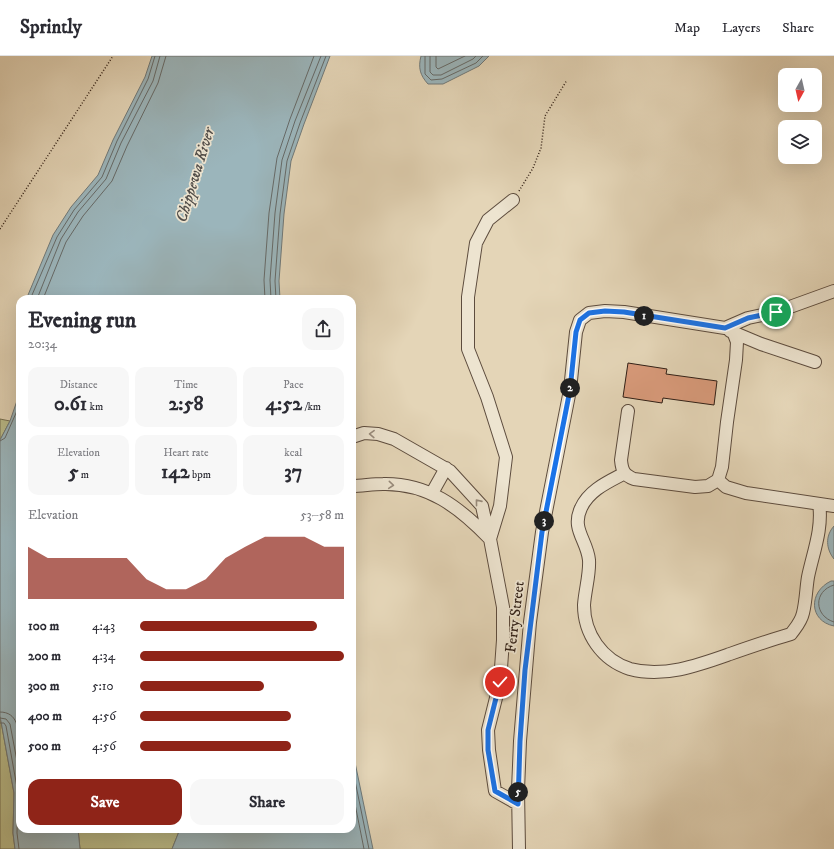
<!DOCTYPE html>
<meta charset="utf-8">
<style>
:root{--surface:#fff;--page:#f7f7f7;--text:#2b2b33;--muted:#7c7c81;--line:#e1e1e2;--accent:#8f2418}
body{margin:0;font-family:"IM FELL DW Pica",serif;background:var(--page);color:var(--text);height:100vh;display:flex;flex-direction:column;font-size:15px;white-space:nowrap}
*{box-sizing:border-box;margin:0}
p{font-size:13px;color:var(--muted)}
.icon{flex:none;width:22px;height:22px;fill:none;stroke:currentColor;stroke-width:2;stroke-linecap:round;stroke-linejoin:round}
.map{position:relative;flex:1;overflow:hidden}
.side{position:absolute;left:16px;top:239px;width:340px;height:538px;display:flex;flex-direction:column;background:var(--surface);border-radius:12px;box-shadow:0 4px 16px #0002}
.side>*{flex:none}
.needle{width:26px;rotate:188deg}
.buttons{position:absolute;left:778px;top:12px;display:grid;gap:8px}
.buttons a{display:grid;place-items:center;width:44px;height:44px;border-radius:8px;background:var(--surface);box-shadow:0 4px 16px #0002;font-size:20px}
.pin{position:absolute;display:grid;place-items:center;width:34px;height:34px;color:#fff;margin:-17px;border:2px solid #fff;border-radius:50%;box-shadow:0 1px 4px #0007}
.km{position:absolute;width:20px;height:20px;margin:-10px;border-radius:50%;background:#222;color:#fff;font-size:11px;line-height:20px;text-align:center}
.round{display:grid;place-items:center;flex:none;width:42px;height:42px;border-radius:12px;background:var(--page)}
.overview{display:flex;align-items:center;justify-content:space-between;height:68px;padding:0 12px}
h1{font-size:22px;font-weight:800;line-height:30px}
.figures{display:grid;grid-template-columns:repeat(3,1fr);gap:6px;height:68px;padding:4px 12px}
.figures div{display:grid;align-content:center;border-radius:10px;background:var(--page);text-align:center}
.figures b{font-size:20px;font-weight:800}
.figures small{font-size:11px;font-weight:400}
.figures p{font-size:11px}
.chart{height:112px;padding:8px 12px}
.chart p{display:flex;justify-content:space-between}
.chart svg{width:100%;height:72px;margin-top:4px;fill:var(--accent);opacity:.7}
.action{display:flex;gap:8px;margin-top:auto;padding:8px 12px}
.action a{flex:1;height:46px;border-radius:12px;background:var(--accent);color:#fff;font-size:16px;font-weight:800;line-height:46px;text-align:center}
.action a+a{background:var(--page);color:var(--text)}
ul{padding:0 12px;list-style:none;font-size:13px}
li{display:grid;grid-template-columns:64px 48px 1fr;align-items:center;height:30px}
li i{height:10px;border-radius:5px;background:var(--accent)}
header{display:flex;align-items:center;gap:24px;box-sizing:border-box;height:56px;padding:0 20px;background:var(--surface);border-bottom:1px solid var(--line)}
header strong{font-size:19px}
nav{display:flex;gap:22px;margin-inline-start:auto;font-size:14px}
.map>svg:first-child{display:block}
.green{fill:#babc8a;stroke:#756e50}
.water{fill:#9bb5bb;stroke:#707979}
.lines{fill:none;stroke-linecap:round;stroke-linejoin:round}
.shore{stroke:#666a68;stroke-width:1}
.building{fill:#d89a7a;stroke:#301f16}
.minor-casing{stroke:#5d4c3e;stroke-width:14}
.path{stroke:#301f16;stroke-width:1.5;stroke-dasharray:1 2;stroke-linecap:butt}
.minor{stroke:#ede4d0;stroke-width:12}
.oneway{stroke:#988b7c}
.route-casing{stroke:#fff;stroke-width:8}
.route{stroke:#1a73e8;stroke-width:5}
.labels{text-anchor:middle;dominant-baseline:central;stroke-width:3.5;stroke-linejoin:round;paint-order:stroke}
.street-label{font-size:15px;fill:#301f16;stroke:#ede4d0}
.water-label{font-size:16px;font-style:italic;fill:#504c48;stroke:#ede4d0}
</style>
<header>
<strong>Sprintly</strong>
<nav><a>Map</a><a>Layers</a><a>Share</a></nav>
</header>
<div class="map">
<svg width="834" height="793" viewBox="0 0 834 793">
<rect width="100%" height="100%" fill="#e4d5b7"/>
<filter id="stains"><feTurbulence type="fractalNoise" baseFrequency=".005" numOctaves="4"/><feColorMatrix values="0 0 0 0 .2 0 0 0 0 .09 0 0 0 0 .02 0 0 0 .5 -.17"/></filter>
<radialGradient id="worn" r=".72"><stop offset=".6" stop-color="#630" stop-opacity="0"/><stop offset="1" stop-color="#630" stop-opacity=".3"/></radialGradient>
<path class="green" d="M0,363L10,365L0,384Z
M0,660L14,737L13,777L15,793H0Z
M78,773H180L172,793H80Z"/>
<path class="water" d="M152,0H330L304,68L291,105L284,158L279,225L280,243H28V239L53,179L71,151L98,119L113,84L145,21Z
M421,0H489L479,10L443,28H428C420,19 418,12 421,0Z
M20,336V773H78L80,793H15L13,777L14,737L0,660V384L10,365Z
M834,470V503C826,493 825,480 834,470Z
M831,525H834V570C809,565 808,536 831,525Z
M352,692L373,793H172L180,773H352Z"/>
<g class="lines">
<path class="shore" d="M425,0V18L431,24L442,23L476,7L483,0
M430,0V16L433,19H441L473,3L476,0
M436,0V11L438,13L465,0
M32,243V239L57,181L74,154L102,121L117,85L148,23L155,0
M37,243L61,183L78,156L106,123L121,87L153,25L160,0
M43,243L66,186L83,160L112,125L127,90L158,27L166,0
M265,243L264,224L269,157L277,102L290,63L314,0
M271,243L270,224L275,157L282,104L295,65L321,0
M276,243L275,225L280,158L287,105L300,67L326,0
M0,385L5,382L20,348
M834,529C813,535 814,560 834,566
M0,656C18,656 18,673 20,687
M0,662L6,663L10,668L20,721
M0,667H4L6,670L18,737L17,777L19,793
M352,710L369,793
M352,733L364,793"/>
</g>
<path class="building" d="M628,307L667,313L666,318L717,325L714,349L663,342L662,347L623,341Z"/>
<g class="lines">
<g class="minor-casing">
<path id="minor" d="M513,144L488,164L476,187L468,241V293L487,341L506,401L500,450L490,483L503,551V584L500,626L488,674L489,694L495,735L518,748
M730,275L761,288L815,306
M628,355L621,404C622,415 624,419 634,423L695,431L708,430L718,424L722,411L727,366L736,304L737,286L734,278
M352,381L364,377L378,378L394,383L450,415L482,450L489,482
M625,417C608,426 589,434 581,452C571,473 587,484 589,504C590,518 585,534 584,549C584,578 602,604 630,613C664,622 699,609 730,598C750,591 770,584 791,578C796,571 801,566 803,557C806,545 806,533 808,521C813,497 823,472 819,448
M718,424L726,431L746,437L834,450
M352,430C362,430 372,428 383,428C428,427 459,451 489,482
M432,437L446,412
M519,793L518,734L520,685L530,566L542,476L570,334L576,276L580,264L589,257L605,255L624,256L725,272L748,262L776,256L834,235"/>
</g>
<path class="path" d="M519,135L533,112L541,92L545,60L567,24
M0,173L113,0"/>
<use href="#minor" class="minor"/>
</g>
<defs><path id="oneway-chevron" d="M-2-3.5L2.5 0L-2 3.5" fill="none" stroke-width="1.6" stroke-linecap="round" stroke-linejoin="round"/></defs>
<g class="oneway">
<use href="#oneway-chevron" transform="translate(372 378) rotate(-178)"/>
<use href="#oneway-chevron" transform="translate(391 429) rotate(5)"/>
<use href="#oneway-chevron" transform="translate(478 446) rotate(-129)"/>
</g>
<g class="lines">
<g class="route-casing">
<path id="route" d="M500,626L488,674V694L495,735L518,748L520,685L525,614L542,476L570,334L576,276L580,264L589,257L605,255L624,256L725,272L748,262L776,256"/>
</g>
<use href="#route" class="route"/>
</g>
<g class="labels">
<g class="street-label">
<text transform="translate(515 561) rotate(-83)">Ferry Street</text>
</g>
<g class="water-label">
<text transform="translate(195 119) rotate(-73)">Chippewa River</text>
</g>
</g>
<rect width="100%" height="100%" filter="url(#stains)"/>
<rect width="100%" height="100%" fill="url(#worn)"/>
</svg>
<div class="buttons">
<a><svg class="needle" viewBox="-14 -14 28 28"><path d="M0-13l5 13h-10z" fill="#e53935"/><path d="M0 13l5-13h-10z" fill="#7c7c81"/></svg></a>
<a><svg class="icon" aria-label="layers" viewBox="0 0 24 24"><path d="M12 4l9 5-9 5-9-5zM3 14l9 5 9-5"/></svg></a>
</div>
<div class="pin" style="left:776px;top:256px;background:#1e9e55"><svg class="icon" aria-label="arrive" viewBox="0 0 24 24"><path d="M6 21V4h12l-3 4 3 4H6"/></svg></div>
<div class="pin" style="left:500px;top:626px;background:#d93025"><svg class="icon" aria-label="check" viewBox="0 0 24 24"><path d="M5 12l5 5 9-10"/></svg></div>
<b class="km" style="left:644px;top:260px">1</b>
<b class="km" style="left:570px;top:332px">2</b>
<b class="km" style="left:544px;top:465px">3</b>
<b class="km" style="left:518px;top:736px">5</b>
<section class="side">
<div class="overview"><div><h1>Evening run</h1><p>20:34</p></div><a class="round"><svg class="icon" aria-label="share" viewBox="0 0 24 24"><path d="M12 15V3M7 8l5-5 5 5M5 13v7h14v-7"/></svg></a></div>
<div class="figures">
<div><p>Distance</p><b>0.61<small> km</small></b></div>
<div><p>Time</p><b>2:58</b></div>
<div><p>Pace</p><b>4:52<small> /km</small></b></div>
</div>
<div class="figures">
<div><p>Elevation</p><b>5<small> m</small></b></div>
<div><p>Heart rate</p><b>142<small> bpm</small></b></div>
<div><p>kcal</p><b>37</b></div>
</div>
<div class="chart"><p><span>Elevation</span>53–58 m</p>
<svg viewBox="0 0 160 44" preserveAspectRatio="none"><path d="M0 44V12L10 19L20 19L30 19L40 19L50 19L60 32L70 38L80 38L90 32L100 19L110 12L120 6L130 6L140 6L150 12L160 12V44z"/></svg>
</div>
<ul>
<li><b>100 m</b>4:43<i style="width:87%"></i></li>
<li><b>200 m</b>4:34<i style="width:100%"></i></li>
<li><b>300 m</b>5:10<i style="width:61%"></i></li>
<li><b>400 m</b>4:56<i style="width:74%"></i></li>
<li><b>500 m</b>4:56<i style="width:74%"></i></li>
</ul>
<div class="action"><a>Save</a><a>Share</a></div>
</section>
</div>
